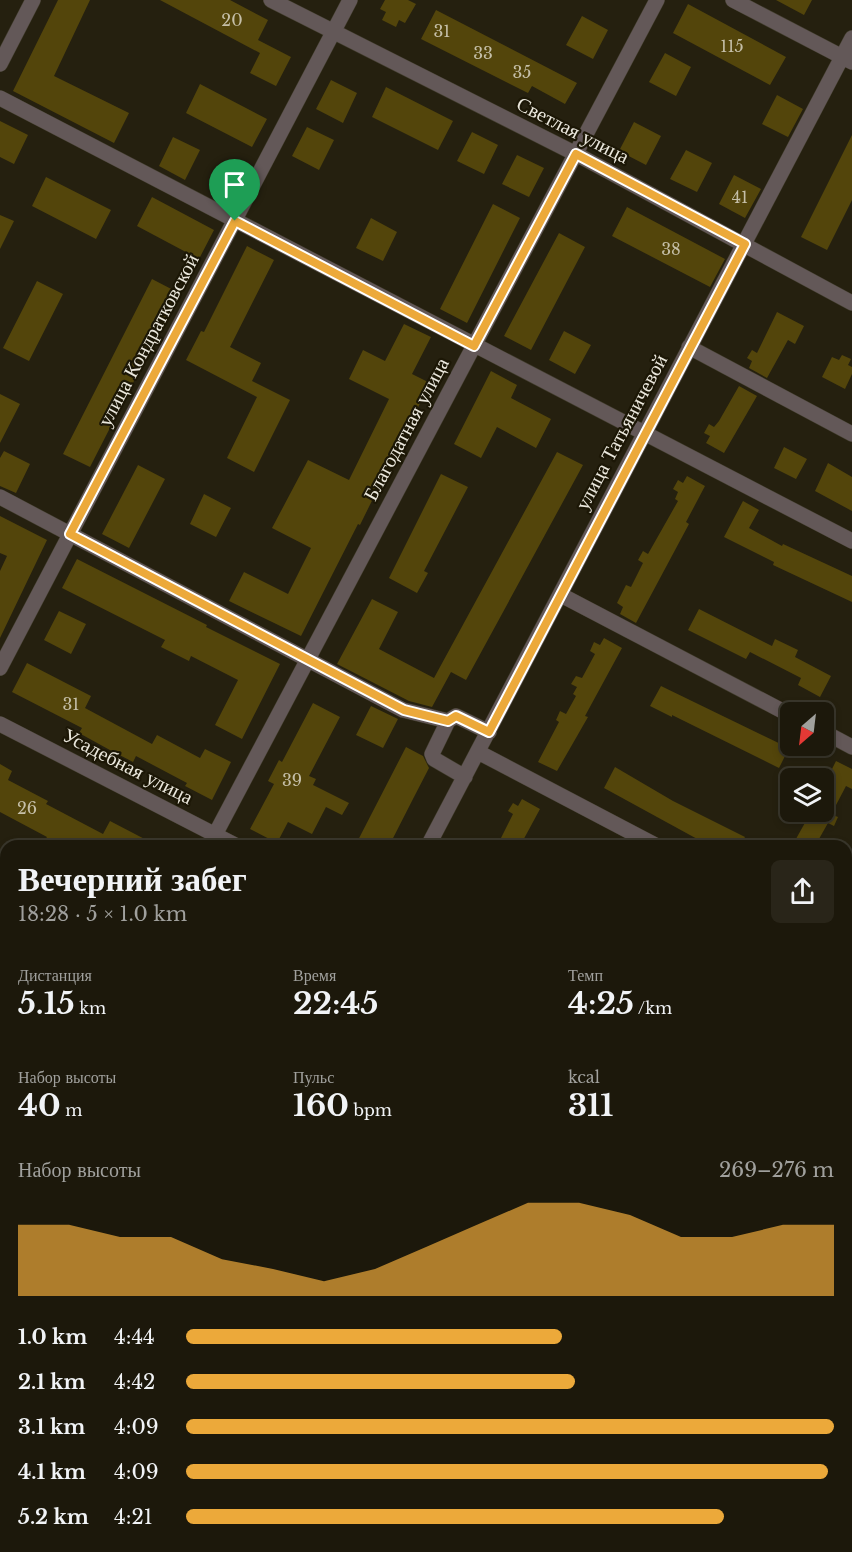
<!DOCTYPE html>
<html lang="ru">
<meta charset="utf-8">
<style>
:root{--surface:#1c180b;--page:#292519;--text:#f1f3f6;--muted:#a0a09d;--line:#3a372c;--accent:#eca93a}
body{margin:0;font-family:"Libre Baskerville",serif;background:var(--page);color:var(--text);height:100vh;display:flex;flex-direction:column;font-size:22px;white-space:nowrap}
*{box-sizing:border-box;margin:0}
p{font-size:20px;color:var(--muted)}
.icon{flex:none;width:33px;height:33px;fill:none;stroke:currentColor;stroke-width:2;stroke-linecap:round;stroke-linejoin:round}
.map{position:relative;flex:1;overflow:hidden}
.panel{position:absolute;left:0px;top:840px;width:852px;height:712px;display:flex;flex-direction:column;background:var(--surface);border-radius:18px 18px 0 0;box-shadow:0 3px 9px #0003,0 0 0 2px var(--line)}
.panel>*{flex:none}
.needle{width:39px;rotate:208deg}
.fabs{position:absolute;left:780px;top:702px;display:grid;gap:12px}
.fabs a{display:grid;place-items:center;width:54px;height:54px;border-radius:9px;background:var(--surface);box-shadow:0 3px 9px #0003,0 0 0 2px var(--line);font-size:30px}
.pin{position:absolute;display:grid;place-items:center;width:51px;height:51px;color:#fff;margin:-62px -26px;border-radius:50% 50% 50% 0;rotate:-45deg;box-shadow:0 0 6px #0007}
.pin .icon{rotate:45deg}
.round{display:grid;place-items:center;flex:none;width:63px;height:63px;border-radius:9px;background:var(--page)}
.overview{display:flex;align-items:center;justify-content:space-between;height:102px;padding:0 18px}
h1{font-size:33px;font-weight:700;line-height:45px}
.stats{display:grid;grid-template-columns:repeat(3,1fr);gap:9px;height:102px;padding:6px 18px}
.stats div{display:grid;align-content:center}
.stats b{font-size:30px;font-weight:700}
.stats small{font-size:16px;font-weight:400}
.stats p{font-size:16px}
.chart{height:168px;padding:12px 18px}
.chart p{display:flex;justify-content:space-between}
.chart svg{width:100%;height:108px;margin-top:6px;fill:var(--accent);opacity:.7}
ul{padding:0 18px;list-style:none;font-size:20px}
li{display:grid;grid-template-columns:96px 72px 1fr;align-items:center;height:45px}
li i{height:15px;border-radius:8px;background:var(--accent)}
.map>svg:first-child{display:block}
.building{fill:#53450b}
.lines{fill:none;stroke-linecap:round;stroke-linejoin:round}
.minor-casing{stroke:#413c2c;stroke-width:16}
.minor{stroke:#635858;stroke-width:15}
.route-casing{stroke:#fff;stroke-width:12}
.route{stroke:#eca93a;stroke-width:8}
.labels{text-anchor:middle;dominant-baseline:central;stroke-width:4.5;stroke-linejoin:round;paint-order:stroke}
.number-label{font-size:16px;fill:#c5bfa8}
.street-label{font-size:20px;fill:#ebe8dd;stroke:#1c1706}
</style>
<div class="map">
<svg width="852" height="1552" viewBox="0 0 852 1552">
<rect width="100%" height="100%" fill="#25200f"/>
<path class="building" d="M58,0H90L54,76L129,113L114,143L13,91Z
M160,0H230L268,20L258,40L291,57L276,86L250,73L260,53Z
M385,0H408L416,4L405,23L399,20L396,27L382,20L386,12L380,9Z
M776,0H812L804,15Z
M688,4L786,57L770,85L673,33Z
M436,10L577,83L565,104L532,86L528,93L421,39Z
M582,16L608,30L593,59L566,45Z
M665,53L691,67L676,96L649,82Z
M331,80L357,93L343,123L316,109Z
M200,84L267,119L252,147L186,113Z
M386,87L453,121L438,150L372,117Z
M777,95L803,109L788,137L762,124Z
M0,121L28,135L14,164L0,157Z
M634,122L661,136L646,165L619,151Z
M307,127L334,140L319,170L292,156Z
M472,132L498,145L484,174L457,161Z
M852,135V200L827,250L801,237Z
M173,137L200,150L185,180L159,166Z
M686,150L712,163L697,192L670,179Z
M517,155L544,168L529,197L502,184Z
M734,175L761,189L745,218L719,204Z
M46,177L111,210L96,239L32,206Z
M152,197L214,230L199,259L137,226Z
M493,204L520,218L467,323L440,309Z
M627,207L725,259L710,287L612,236Z
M0,215L14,221L0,249Z
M371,218L397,232L383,261L356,248Z
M559,233L585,247L531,350L504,336Z
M247,246L274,260L230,347L261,363L252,381L290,400L254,472L227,458L257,397L186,360L201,331L204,332Z
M152,279L179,293L90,467L63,454Z
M37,281L63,294L29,361L3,348Z
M777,312L804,326L795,344L788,340L767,378L749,368L752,361L747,358L752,350L757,353Z
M404,324L431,337L412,374L430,383L360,525L358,524L301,636L229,601L244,572L288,594L311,548L272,528L308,460L349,480L389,399L349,379L363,350L385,361Z
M564,331L591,345L575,374L549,360Z
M842,355L851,359L848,365L852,367V374L845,389L822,377L832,357L839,360Z
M491,371L517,385L511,398L551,419L536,448L497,427L481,458L454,444Z
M739,386L757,396L724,453L706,443L710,436L704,433L709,424L714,427L719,421Z
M0,394L20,404L0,443Z
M784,447L807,459L796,479L774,468Z
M4,451L30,464L16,493L0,486V458Z
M557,452L583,465L466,680L451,672L432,707L409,701L337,664L372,599L398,612L379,649L434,678Z
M828,463L852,477V511L815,491Z
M138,465L165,479L129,548L102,534Z
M441,474L468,487L424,571L428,573L417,593L389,578Z
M687,476L705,486L686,522L689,524L636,623L620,614L623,607L617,603L626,585L631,587L643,563L638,560L643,551L648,554L678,501L675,499L678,492L673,489L678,480L683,483Z
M204,494L231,508L216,537L190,524Z
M743,501L759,510L749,528L782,546L783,544L852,576V602L773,565L774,562L724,537Z
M0,516L47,540L0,638V571L7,556L0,553Z
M77,559L207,625L206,627L280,664L242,739L215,725L238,680L191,656L189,661L161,647L165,640L62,588Z
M699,609L772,646L775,639L798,650L795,657L831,676L820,697L798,685L801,678L750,652L746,659L688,630Z
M59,611L86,624L71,654L44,640Z
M604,638L622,648L585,716L588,717L557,771L538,762L559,722L556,720L560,711L566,714L576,696L573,694L577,687L571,684L576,676L582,678L595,654L590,651L594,642L600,645Z
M27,663L91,696L85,708L152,744L157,735L200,758L205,749L231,762L212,800L185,786L187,783L136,756L133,762L108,749L79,733L82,728L12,692Z
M661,686L789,748L779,768L672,715V717L650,706Z
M313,703L340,717L309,776L316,779L313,785L349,803L342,815L326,807L312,834L288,822L277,843L250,829L274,784L268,781L279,760L282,762Z
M371,706L398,719L383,748L356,735Z
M406,747L423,756L429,768L414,797L389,846H355Z
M836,761L852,769V789L846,786L835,807L833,815L838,817L834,826L828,823L815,846H792L811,812H824V785Z
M0,764L12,771L8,780L48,801L46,804L103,834L110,821L158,846H56L45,840L47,837L0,812Z
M615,767L673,801L745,837L740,846H710L604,788Z
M522,799L540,809L520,846H497L513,814L508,811L513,803L518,806Z"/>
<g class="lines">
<g class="minor-casing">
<path id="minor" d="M271,0L576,154L852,303
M733,0L852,62
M0,64L33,0
M0,98L852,541
M689,347L852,434
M0,497L403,710L448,721L456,716L489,732
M561,595L790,715
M0,668L350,0
M448,721L432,754L434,759L465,777
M0,724L237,846
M824,732L852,747
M478,752L657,846
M209,846L657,0
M428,846L852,38
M846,908L852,896
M846,946L852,949
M0,1079L6,1082
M846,1168L852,1171
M0,1185L6,1188
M846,1299L852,1288
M0,1453H6
M713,1546L732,1552
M65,1552L68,1546
M418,1552L421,1546
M694,1552L696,1546"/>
</g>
<use href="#minor" class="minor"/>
</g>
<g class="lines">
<g class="route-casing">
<path id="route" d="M576,154L745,244L489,732L456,716L448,721L404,710L70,534L235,221L474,346Z"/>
</g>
<use href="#route" class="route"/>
</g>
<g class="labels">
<g class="number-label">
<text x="232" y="20">20</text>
<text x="442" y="31">31</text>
<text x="732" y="46">115</text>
<text x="483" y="53">33</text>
<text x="522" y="72">35</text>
<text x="740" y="197">41</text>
<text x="671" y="249">38</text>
<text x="71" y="704">31</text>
<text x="292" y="780">39</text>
<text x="27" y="808">26</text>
</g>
<g class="street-label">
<text transform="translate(573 130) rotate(27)">Светлая улица</text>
<text transform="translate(148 340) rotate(-62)">улица Кондратковской</text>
<text transform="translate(406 429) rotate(-62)">Благодатная улица</text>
<text transform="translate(621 432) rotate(-62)">улица Татьяничевой</text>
<text transform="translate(128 766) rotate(27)">Усадебная улица</text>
</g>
</g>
</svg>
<div class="fabs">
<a><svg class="needle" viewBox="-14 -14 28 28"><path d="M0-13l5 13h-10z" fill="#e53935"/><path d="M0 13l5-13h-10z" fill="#a0a09d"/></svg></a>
<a><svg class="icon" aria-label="layers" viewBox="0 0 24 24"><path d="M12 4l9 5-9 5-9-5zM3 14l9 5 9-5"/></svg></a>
</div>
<div class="pin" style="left:235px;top:221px;background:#1e9e55"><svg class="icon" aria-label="arrive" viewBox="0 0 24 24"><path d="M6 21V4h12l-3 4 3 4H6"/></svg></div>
<section class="panel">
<div class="overview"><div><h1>Вечерний забег</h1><p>18:28 · 5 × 1.0 km</p></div><a class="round"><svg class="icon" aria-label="share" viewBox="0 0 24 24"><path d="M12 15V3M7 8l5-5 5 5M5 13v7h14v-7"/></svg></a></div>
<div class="stats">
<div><p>Дистанция</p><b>5.15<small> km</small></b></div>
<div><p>Время</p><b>22:45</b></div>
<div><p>Темп</p><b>4:25<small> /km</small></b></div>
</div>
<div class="stats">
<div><p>Набор высоты</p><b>40<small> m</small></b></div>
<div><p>Пульс</p><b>160<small> bpm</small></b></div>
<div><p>kcal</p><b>311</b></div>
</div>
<div class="chart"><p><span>Набор высоты</span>269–276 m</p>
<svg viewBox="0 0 160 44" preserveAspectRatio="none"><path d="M0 44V15L10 15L20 20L30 20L40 29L50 33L60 38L70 33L80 24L90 15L100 6L110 6L120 11L130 20L140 20L150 15L160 15V44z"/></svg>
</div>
<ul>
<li><b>1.0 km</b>4:44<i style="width:58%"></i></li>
<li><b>2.1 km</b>4:42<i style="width:60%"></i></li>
<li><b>3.1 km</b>4:09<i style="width:100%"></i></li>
<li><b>4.1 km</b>4:09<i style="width:99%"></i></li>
<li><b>5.2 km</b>4:21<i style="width:83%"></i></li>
</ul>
</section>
</div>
